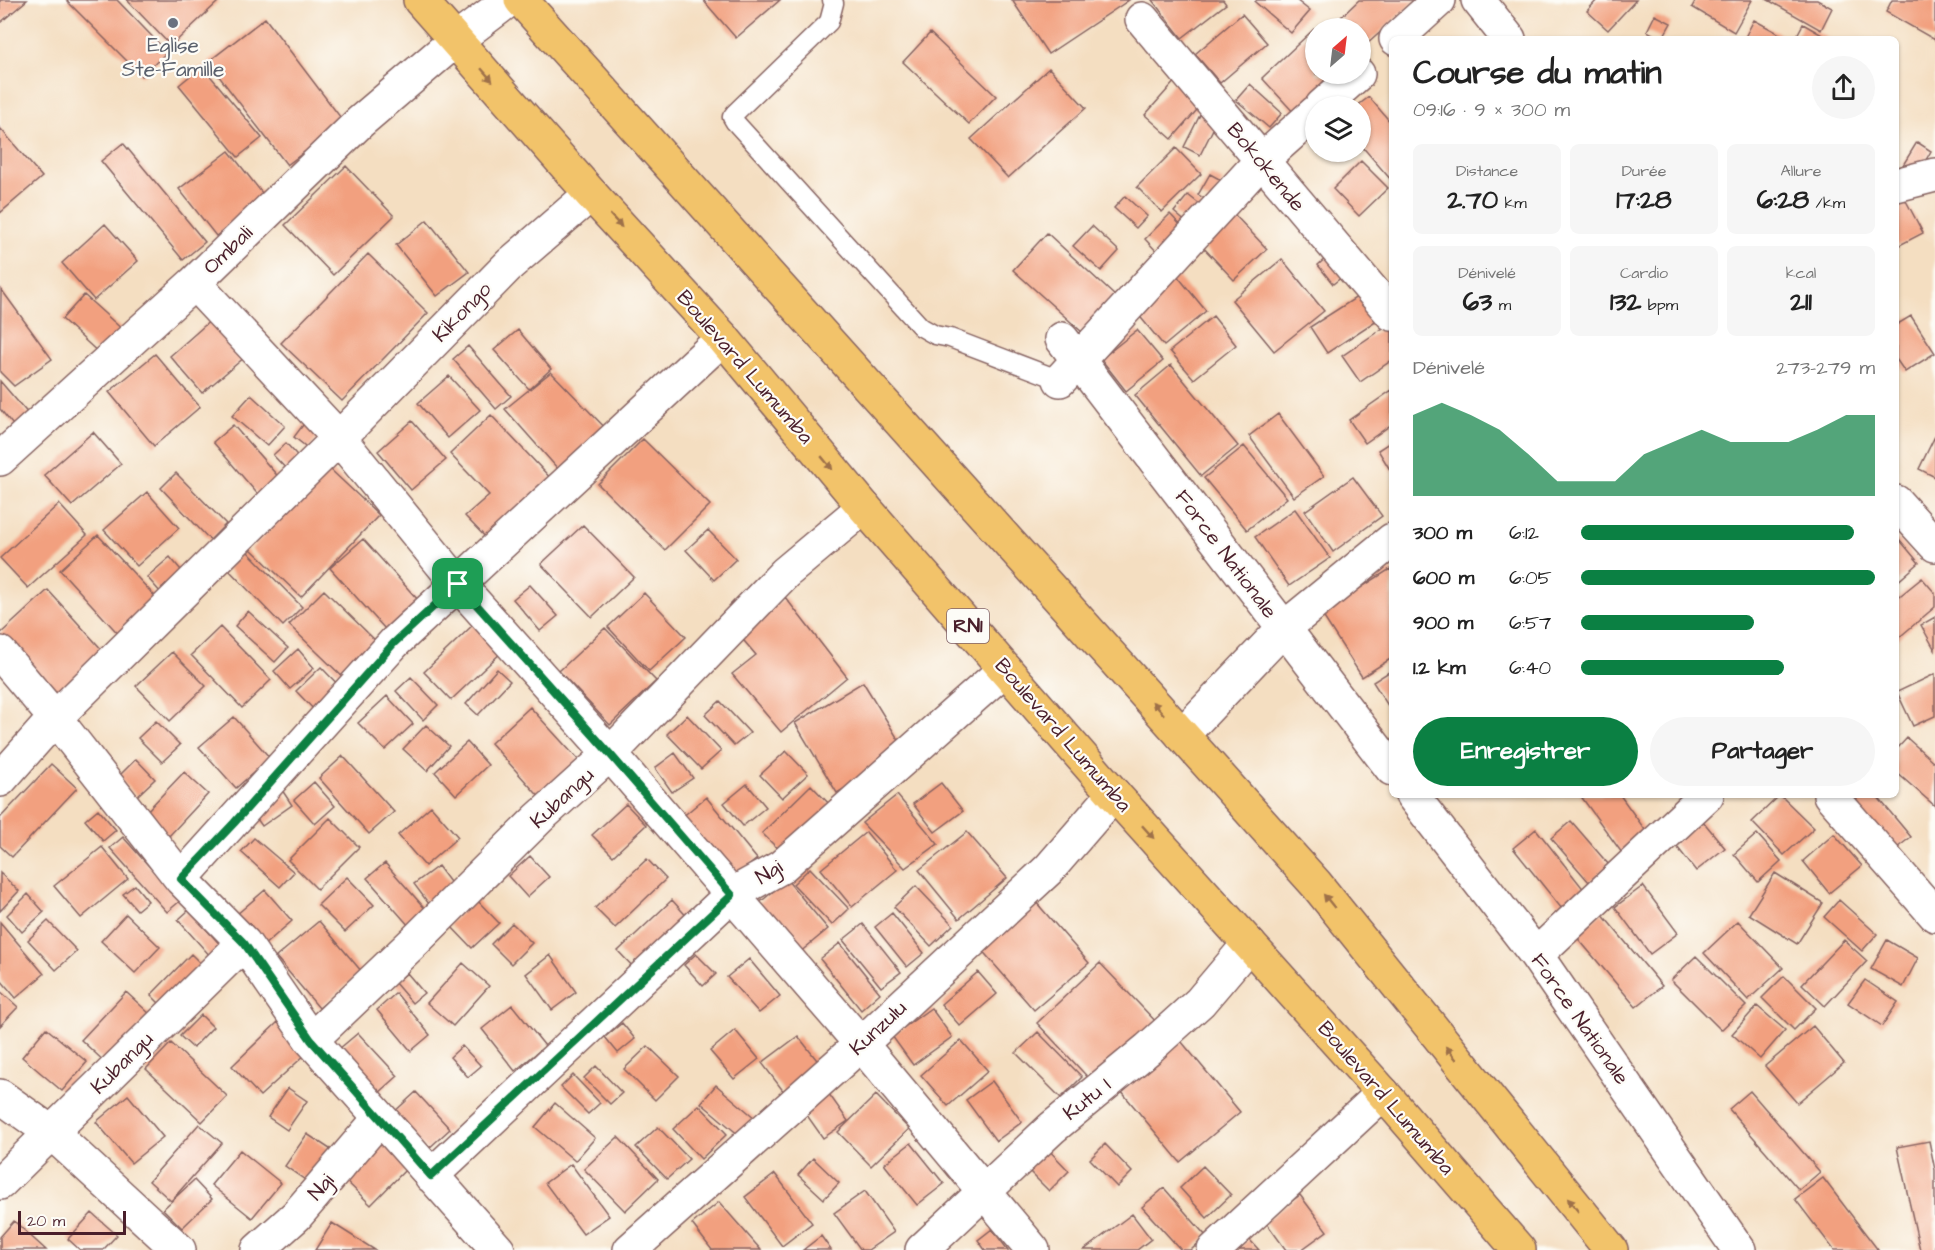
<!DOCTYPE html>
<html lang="fr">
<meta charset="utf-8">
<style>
:root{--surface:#fff;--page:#f6f6f6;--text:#222;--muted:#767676;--accent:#0b8043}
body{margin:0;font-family:"Architects Daughter",sans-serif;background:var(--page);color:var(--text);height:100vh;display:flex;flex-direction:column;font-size:22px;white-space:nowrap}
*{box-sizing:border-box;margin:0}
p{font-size:20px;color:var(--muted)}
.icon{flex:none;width:33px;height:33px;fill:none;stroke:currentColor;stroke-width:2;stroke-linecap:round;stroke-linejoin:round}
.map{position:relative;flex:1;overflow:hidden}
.side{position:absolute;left:1389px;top:36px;width:510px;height:762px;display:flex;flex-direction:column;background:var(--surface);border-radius:9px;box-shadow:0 2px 4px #0004}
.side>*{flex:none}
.needle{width:39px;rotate:28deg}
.buttons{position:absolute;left:1305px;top:18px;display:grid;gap:12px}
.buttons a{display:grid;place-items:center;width:66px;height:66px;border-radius:50%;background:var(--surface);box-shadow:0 2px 4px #0004;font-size:30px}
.scale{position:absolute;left:18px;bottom:15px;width:108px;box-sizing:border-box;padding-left:6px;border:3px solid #4a1f2b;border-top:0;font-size:16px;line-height:21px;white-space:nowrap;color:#4a1f2b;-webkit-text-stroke:4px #fdfcf7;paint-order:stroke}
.pin{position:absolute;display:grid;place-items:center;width:51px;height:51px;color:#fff;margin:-26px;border-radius:12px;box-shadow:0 3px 9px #0006}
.round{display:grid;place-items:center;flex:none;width:63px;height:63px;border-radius:32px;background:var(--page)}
.head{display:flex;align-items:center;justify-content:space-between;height:102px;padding:0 24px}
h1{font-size:33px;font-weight:800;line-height:45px}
.stats{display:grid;grid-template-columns:repeat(3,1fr);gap:9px;height:102px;padding:6px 24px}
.stats div{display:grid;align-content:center;border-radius:9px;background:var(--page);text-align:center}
.stats b{font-size:26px;font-weight:800}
.stats small{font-size:16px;font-weight:400}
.stats p{font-size:16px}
.chart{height:168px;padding:12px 24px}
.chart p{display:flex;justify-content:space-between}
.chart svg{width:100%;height:108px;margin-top:6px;fill:var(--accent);opacity:.7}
.primary-button{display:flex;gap:12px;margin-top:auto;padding:12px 24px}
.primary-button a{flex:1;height:69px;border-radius:36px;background:var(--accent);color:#fff;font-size:24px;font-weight:800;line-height:69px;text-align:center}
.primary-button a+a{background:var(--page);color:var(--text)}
ul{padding:0 24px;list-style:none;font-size:20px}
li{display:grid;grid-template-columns:96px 72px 1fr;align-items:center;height:45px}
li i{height:15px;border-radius:8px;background:var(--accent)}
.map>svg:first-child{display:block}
.building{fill:#f2a07f}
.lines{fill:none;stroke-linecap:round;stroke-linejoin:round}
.service-casing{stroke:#866260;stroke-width:21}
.minor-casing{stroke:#866260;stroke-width:36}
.trunk-casing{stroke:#866260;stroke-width:36}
.service{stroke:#fff;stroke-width:18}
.minor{stroke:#fff;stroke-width:33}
.trunk{stroke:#f2c36a;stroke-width:33}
.oneway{fill:#9e714a}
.route-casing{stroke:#fff;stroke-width:12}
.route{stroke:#0b8043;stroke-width:8}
.worship-dot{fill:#6b7280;stroke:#fdfcf7;stroke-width:2}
.labels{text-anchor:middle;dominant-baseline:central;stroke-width:4.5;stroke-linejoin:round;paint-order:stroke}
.shield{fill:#fdfcf7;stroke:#806168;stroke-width:1.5}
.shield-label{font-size:20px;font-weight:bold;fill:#4a1f2b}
.worship-label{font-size:21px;fill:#5b616d;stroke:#fdfcf7}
.street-label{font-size:21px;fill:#4a1f2b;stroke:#fdfcf7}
</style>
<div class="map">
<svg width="1935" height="1250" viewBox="0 0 1935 1250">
<rect width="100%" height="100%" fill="#fdfcf7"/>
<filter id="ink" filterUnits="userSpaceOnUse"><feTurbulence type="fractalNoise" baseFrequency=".0167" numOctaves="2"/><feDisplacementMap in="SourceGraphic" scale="12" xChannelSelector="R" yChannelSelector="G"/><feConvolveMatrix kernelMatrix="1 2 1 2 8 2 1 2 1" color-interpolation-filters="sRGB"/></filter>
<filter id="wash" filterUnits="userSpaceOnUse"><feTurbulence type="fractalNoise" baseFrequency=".008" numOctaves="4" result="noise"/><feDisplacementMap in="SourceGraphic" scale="24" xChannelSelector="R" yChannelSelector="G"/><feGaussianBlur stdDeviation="1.35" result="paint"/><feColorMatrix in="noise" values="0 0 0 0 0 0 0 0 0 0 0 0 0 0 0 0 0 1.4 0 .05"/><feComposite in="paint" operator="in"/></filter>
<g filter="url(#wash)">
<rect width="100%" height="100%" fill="#f4dec1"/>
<g id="blocks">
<path class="building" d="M0,0H27L0,23Z
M66,0H117L167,52L142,76Z
M127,0H220L171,46Z
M703,0H780L736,38Z
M1012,0H1129L1048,54Z
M1152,0H1223L1226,4L1182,38Z
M1257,0H1296L1310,11L1291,33L1255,2Z
M1359,0H1416L1366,45L1360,38V28H1352L1341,17Z
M1597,0H1636L1608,30L1587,11Z
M1696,0H1752L1734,32L1692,7Z
M1768,0H1817L1832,8L1821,30Z
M1892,0H1935V40L1886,12Z
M1242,14L1267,43L1220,83L1195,54Z
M1655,15L1671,23L1662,39L1647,31Z
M265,18L344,122L287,165L208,62Z
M1754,20L1789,39H1744Z
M1803,24L1829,39H1795Z
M1314,29L1316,31V74H1341L1296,115L1262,78Z
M930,33L996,96L969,124L903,62Z
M202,66L262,138L238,157L179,85Z
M1049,68L1086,108L1008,178L971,139Z
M1176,80L1202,104L1172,139L1145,115Z
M1250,84L1282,113L1269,128L1236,100Z
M1369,97L1392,124V181L1360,144V106H1357Z
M1202,111L1218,119L1200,155L1184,147Z
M0,128L42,177L0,213Z
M1917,142L1931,151L1918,174L1903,165Z
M123,143L205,242L183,260L101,161Z
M1176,148L1201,174L1162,212L1137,187Z
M229,151L266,198L216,236L179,189Z
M1361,161L1388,188L1359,216L1333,189Z
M346,166L394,216L333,275L285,225Z
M1210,174L1223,181L1212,202L1198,195Z
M1188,195L1202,206L1188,224L1174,212Z
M1125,196L1147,216L1136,228L1114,208Z
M1904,197L1923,233L1898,246L1896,241V201Z
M1233,213L1267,249L1234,280L1200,244Z
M1170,214L1186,231L1160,255L1145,239Z
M427,220L469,272L437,296L396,245Z
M105,224L138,261L94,300L62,263Z
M1092,226L1119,251L1101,271L1073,246Z
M1047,233L1115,296L1082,332L1013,270Z
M1336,249L1352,269L1333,284L1318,265Z
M368,254L428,313L342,401L281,343Z
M1282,259L1324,311L1274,351L1232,300Z
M1175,273L1206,311L1164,346L1133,308Z
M1,289L52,359L14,386L0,372Z
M84,295L124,331L101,355L62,319Z
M1360,295L1377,320L1327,353L1310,327Z
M1213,316L1236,345L1194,379L1170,351Z
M1911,316L1935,353L1905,372L1896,359V325Z
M212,319L245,357L202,393L170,356Z
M1389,324L1392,329V360L1360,382L1342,356Z
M518,330L551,369L529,389L494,350Z
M1137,330L1163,361L1126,391L1101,359Z
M468,346L511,396L496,409L453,359Z
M155,354L200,407L154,446L109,392Z
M1171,365L1238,446L1201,476L1135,395Z
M551,372L614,437L566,478L505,409Z
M449,376L480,410L448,438L418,403Z
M0,381L36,423L21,435L0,409Z
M1392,390V424L1365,443L1349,420Z
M251,395L285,426L267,446L232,416Z
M1278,414L1324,476L1294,497L1249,436Z
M491,415L557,485L493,545L465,516L489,495L450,454Z
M306,421L321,433L309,449L294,437Z
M412,421L446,460L411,490L378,451Z
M233,425L282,481L261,498L213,442Z
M93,432L121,464L72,506L44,475Z
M1935,436V477L1919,469Z
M643,439L710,505L665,550L598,484Z
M1392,441V473L1378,450Z
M286,443L304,463L292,475L273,455Z
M1244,446L1287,498L1247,530L1204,478Z
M329,468L379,515L301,597L251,549Z
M176,473L226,524L210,540L161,488Z
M1353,477L1382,516L1333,552L1305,511Z
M147,492L179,528L137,566L104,530Z
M59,504L87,535L28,588L0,558Z
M1295,509L1330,558L1289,586L1255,537Z
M583,525L634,577L592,617L541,564Z
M708,530L736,559L714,580L686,550Z
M98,535L162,604L123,639L60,570Z
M363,539L428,611L395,640L330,568Z
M1899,539L1919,563L1896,583V542Z
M246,550L302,607L283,626L227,568Z
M170,557L191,582L168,601L147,577Z
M1390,569L1392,572V658L1362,677L1321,613Z
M1922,578L1935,593V607L1896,640V599Z
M530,585L558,616L540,631L513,599Z
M48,590L104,652L50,700L0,646V634Z
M324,590L383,648L348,682L289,625Z
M644,593L686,637L649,671L608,627Z
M785,597L847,677L781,732L732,674L756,655L739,635Z
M248,611L288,648L275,662L235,626Z
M1935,617V650L1921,625Z
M477,621L505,649L451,700L424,672Z
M220,627L271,680L242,708L191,655Z
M605,628L656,681L610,725L559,671Z
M298,649L314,668L290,689L274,671Z
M172,652L206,686L170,721L136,686Z
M321,667L346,693L320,716L296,691Z
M497,669L510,681L478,715L466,704Z
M1392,670V712L1373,682Z
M1935,674V716L1913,726L1897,692Z
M411,677L438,705L423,720L396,691Z
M863,682L906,752L837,793L795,723Z
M387,696L413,724L385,750L358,723Z
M720,701L750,733L734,746L705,715Z
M530,707L583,765L543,801L491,743Z
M687,715L721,751L701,769L667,734Z
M234,717L270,758L236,788L199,747Z
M156,721L180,745L162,762L138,738Z
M426,725L449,746L427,771L403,749Z
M1907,738L1935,763V806L1896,772V750Z
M467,742L488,765L456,795L435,772Z
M786,751L808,774L782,798L760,775Z
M675,753L693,778L672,792L655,768Z
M343,756L394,812L369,834L319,778Z
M136,759L155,779L137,796L118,777Z
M51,764L77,788L12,857L0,846V818Z
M184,772L208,794L169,836L145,813Z
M314,782L335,806L315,824L294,800Z
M941,783L963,811L935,832L913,804Z
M747,784L766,807L743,826L724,803Z
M811,785L833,808L784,855L762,833Z
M280,787L292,805L262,826L250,809Z
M897,795L938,844L905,868L862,823Z
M1580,795H1620L1648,834L1622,853Z
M1780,795L1814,828L1784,855L1752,822Z
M1847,795H1876L1911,837L1893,851Z
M706,797L757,859L732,879L681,818Z
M626,804L646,825L613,856L592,835Z
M431,806L458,837L425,866L398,835Z
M98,809L116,830L103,841L85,820Z
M330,818L359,847L317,889L288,860Z
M1702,820L1725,848L1696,871L1674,843Z
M1571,821L1609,865L1589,882L1551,838Z
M1536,829L1589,896L1566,914L1513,848Z
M866,832L897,870L852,907L821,869Z
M967,832L1007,878L959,919L919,870Z
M1757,834L1781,861L1758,882L1734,854Z
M1834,834L1862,866L1829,893L1803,861Z
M123,837L180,901L167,912L110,848Z
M254,838L294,872L280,887L241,852Z
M102,847L128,879L81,918L54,886Z
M530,856L549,877L527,897L508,876Z
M647,859L666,879L615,928L595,908Z
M385,863L428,912L410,927L367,878Z
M438,866L456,890L432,908L414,884Z
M810,868L849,909L832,925L793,884Z
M0,873L19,891L0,911Z
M1775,873L1823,903L1797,944L1749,914Z
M347,877L374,905L345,932L318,905Z
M787,880L828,929L799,953L758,904Z
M135,885L148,901L137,910L123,894Z
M916,886L953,925L931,946L894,907Z
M1643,886L1678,933L1650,954L1615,907Z
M265,890L292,921L263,946L236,915Z
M28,894L44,912L22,932L7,915Z
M476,899L499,923L472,948L449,924Z
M672,900L690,920L637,971L618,951Z
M1839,900L1877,934L1862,951L1824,917Z
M1035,901L1089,963L1034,1010L980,948Z
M189,910L223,948L212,958L178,920Z
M892,913L924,953L907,967L875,927Z
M1601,913L1662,986L1636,1007L1575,935Z
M126,914L160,947L135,973L101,941Z
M48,921L77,951L56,970L28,940Z
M319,921L362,972L319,1008L276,957Z
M1738,921L1783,968L1748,1000L1704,953Z
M0,922L44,974L16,998L0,979Z
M512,923L532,943L511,964L491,944Z
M863,924L901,972L881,987L843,940Z
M1844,940L1867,961L1825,1006L1802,984Z
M1887,940L1918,958L1903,987L1871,969Z
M840,943L880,993L861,1010L820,959Z
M191,954L207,970L167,1011L151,995Z
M696,954L716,974L703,986L684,965Z
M550,955L576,992L552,1010L526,974Z
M1696,956L1746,1006L1721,1030L1671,980Z
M749,959L780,996L759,1013L727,977Z
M463,963L489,986L453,1026L427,1003Z
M1100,963L1160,1026L1096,1086L1037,1023Z
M978,972L997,994L960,1026L941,1004Z
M407,973L424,993L412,1003L395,983Z
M1784,976L1816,1008L1794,1030L1762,998Z
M1865,980L1898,1002L1882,1026L1848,1003Z
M0,991L18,1007L0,1026Z
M126,992L151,1015L106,1063L81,1040Z
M396,993L430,1035L411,1051L377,1010Z
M512,1005L545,1046L515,1071L482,1029Z
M1757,1006L1785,1030L1760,1059L1732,1034Z
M931,1008L952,1037L913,1065L892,1036Z
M201,1015L213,1027L193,1048L180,1036Z
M278,1022L307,1053L260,1096L232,1066Z
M622,1023L635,1039L618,1053L605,1037Z
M1813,1026L1844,1063L1797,1103L1765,1066Z
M46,1028L87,1062L62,1091L22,1057Z
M735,1030L759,1059L734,1079L710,1051Z
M1038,1032L1082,1077L1061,1098L1016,1053Z
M358,1033L398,1076L379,1093L339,1049Z
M798,1036L824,1069L787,1096L762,1063Z
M961,1040L988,1071L948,1106L921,1075Z
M1181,1041L1240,1112L1180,1162L1121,1091Z
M171,1043L227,1096L202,1122L146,1069Z
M462,1046L481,1066L468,1077L450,1057Z
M648,1046L679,1076L655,1100L624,1069Z
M596,1066L622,1093L610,1104L584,1078Z
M573,1075L600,1103L588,1114L561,1087Z
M992,1081L1022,1122L996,1141L966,1100Z
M716,1085L755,1118L740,1136L701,1103Z
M824,1087L848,1121L823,1138L799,1104Z
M288,1088L307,1101L287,1130L268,1117Z
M1750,1091L1820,1172L1799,1190L1729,1109Z
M416,1092L450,1129L427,1150L393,1113Z
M128,1095L163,1137L131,1163L96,1122Z
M876,1095L909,1129L871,1166L838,1132Z
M555,1103L595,1138L575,1161L535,1127Z
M699,1105L727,1134L701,1159L673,1129Z
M199,1124L222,1143L171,1201L149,1181Z
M658,1127L689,1159L667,1179L636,1147Z
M307,1134L336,1153L314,1186L285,1166Z
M380,1136L410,1165L371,1205L341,1176Z
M618,1137L658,1179L625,1211L584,1169Z
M1929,1141L1935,1170V1250H1920L1897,1147Z
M911,1143L944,1184L917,1205L884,1164Z
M1043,1144L1069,1171L1049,1191L1023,1165Z
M1105,1144L1132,1172L1117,1187L1090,1159Z
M240,1150L281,1183L252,1218L211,1185Z
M813,1158L839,1183L824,1199L798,1175Z
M571,1164L609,1216L583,1234L545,1183Z
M1203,1166L1231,1195L1207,1218L1180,1188Z
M775,1174L812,1223L782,1246L745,1197Z
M1823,1178L1878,1250H1834L1795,1199Z
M194,1180L212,1199L182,1228L163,1209Z
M1164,1188L1206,1236L1191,1250H1181L1142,1207Z
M865,1191L894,1232L868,1250H861L834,1213Z
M1300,1195L1327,1231L1301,1250H1286L1265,1221Z
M719,1202L761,1250H712L692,1224Z
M92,1213L117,1235L103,1250H80L68,1239Z
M1132,1214L1151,1239L1137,1250H1084Z
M14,1221L46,1250H0V1237Z
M332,1223L375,1250H315Z
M992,1229L1008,1250H985L978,1240Z
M821,1236L831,1250H803Z
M1249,1239L1259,1250H1237Z"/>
</g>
</g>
<g filter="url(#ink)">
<use href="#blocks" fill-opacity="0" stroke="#866260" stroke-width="1.5"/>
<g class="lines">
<g class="service-casing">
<path id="service" d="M832,0L834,3L829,22L735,113L732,117L735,122L921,327L935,335L950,338L1060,380"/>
</g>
<g class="minor-casing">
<path id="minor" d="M1478,0L1509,39
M1142,19L1392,314
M1396,39L1439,0
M1322,106L1358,74
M1896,185L1935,175
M194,283L339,438L458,584L610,754L861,1044L1033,1250
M1062,339L1392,769
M1060,380L1261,161L1316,112
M0,459L194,283L360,122L456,40L509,0
M1896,502L1935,545
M0,653L55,718L181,879L244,943L311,1040L498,1250
M1182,735L1283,629L1392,540
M0,780L55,718L339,438L510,264L591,194
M1412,795L1536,955L1739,1250
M1830,795L1935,915
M181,879L394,643L723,338
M1536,955L1707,795
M311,1040L416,940L539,818L610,754L785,573L864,507
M0,1096L52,1133L179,1250
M431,1176L731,895L781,867L1005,669
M0,1183L244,943
M258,1250L296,1216L380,1118
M630,1250L861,1044L1049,869L1114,794
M922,1250L1052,1128L1148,1049L1200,1002L1249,944
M1214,1250L1383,1093"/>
</g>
<g class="trunk-casing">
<path id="trunk" d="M420,0L591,194L723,338L864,507L1114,794L1383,1093L1519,1250
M521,0L1316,884L1611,1250"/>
</g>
<use href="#service" class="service"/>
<use href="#minor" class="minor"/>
<use href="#trunk" class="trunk"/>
</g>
<defs><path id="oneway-solid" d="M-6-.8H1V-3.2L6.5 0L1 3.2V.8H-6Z" transform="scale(1.5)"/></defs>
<g class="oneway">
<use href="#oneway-solid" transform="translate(487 75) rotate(49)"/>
<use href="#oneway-solid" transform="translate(616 221) rotate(47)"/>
<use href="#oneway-solid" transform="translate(827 463) rotate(50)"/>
<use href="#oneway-solid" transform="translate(1158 708) rotate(-132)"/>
<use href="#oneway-solid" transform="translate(1148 832) rotate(48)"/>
<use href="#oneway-solid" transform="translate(1329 901) rotate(-129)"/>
<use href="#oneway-solid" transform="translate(1451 1053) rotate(-129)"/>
<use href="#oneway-solid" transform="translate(1573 1205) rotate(-129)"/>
</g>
</g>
<g class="lines" filter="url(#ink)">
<g class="route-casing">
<path id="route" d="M458,584L610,754L732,895L431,1176L311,1040L244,943L181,879L234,823L394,643Z"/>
</g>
<use href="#route" class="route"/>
</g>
<circle class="worship-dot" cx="173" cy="23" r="6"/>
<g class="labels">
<rect class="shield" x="947" y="609" width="42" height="34" rx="4.5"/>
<g class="shield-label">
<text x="968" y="626">RN1</text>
</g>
<g class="worship-label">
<text x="173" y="45">Eglise<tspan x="173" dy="24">Ste-Famille</tspan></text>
</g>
<g class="street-label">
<text transform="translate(1266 167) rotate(50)">Bokokende</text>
<text transform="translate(228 250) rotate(-44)">Ombali</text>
<text transform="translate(462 312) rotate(-46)">Kikongo</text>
<text transform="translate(745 367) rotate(49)">Boulevard Lumumba</text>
<text transform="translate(1226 554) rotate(53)">Force Nationale</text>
<text transform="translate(1063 735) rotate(49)">Boulevard Lumumba</text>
<text transform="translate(562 798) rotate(-43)">Kubangu</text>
<text transform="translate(769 872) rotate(-32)">Ngi</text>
<text transform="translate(1580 1019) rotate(55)">Force Nationale</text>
<text transform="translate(878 1028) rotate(-43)">Kunzulu</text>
<text transform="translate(122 1063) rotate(-45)">Kubangu</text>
<text transform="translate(1386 1098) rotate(49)">Boulevard Lumumba</text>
<text transform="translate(1087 1099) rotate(-39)">Kutu I</text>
<text transform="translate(321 1187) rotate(-49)">Ngi</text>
</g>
</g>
</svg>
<div class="buttons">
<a><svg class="needle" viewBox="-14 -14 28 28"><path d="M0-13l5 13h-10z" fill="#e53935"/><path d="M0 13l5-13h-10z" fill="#767676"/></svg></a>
<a><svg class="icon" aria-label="layers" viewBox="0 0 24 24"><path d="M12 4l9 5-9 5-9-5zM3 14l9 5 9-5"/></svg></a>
</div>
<div class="scale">20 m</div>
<div class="pin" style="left:458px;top:584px;background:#1e9e55"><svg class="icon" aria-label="arrive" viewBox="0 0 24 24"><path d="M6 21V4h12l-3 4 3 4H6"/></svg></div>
<section class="side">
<div class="head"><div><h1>Course du matin</h1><p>09:16 · 9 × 300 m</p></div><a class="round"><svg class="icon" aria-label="share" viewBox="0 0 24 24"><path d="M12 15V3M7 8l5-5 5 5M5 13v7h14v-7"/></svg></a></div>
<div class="stats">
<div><p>Distance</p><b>2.70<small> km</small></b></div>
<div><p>Durée</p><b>17:28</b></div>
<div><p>Allure</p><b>6:28<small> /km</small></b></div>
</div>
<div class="stats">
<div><p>Dénivelé</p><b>63<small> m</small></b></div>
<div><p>Cardio</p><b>132<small> bpm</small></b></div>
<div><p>kcal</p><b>211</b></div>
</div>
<div class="chart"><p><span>Dénivelé</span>273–279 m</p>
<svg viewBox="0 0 160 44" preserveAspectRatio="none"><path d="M0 44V11L10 6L20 11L30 17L40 27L50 38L60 38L70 38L80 27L90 22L100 17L110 22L120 22L130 22L140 17L150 11L160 11V44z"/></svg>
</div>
<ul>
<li><b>300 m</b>6:12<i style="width:93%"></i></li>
<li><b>600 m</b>6:05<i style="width:100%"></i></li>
<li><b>900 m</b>6:57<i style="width:59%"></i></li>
<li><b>1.2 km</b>6:40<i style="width:69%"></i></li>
</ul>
<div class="primary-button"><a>Enregistrer</a><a>Partager</a></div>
</section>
</div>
